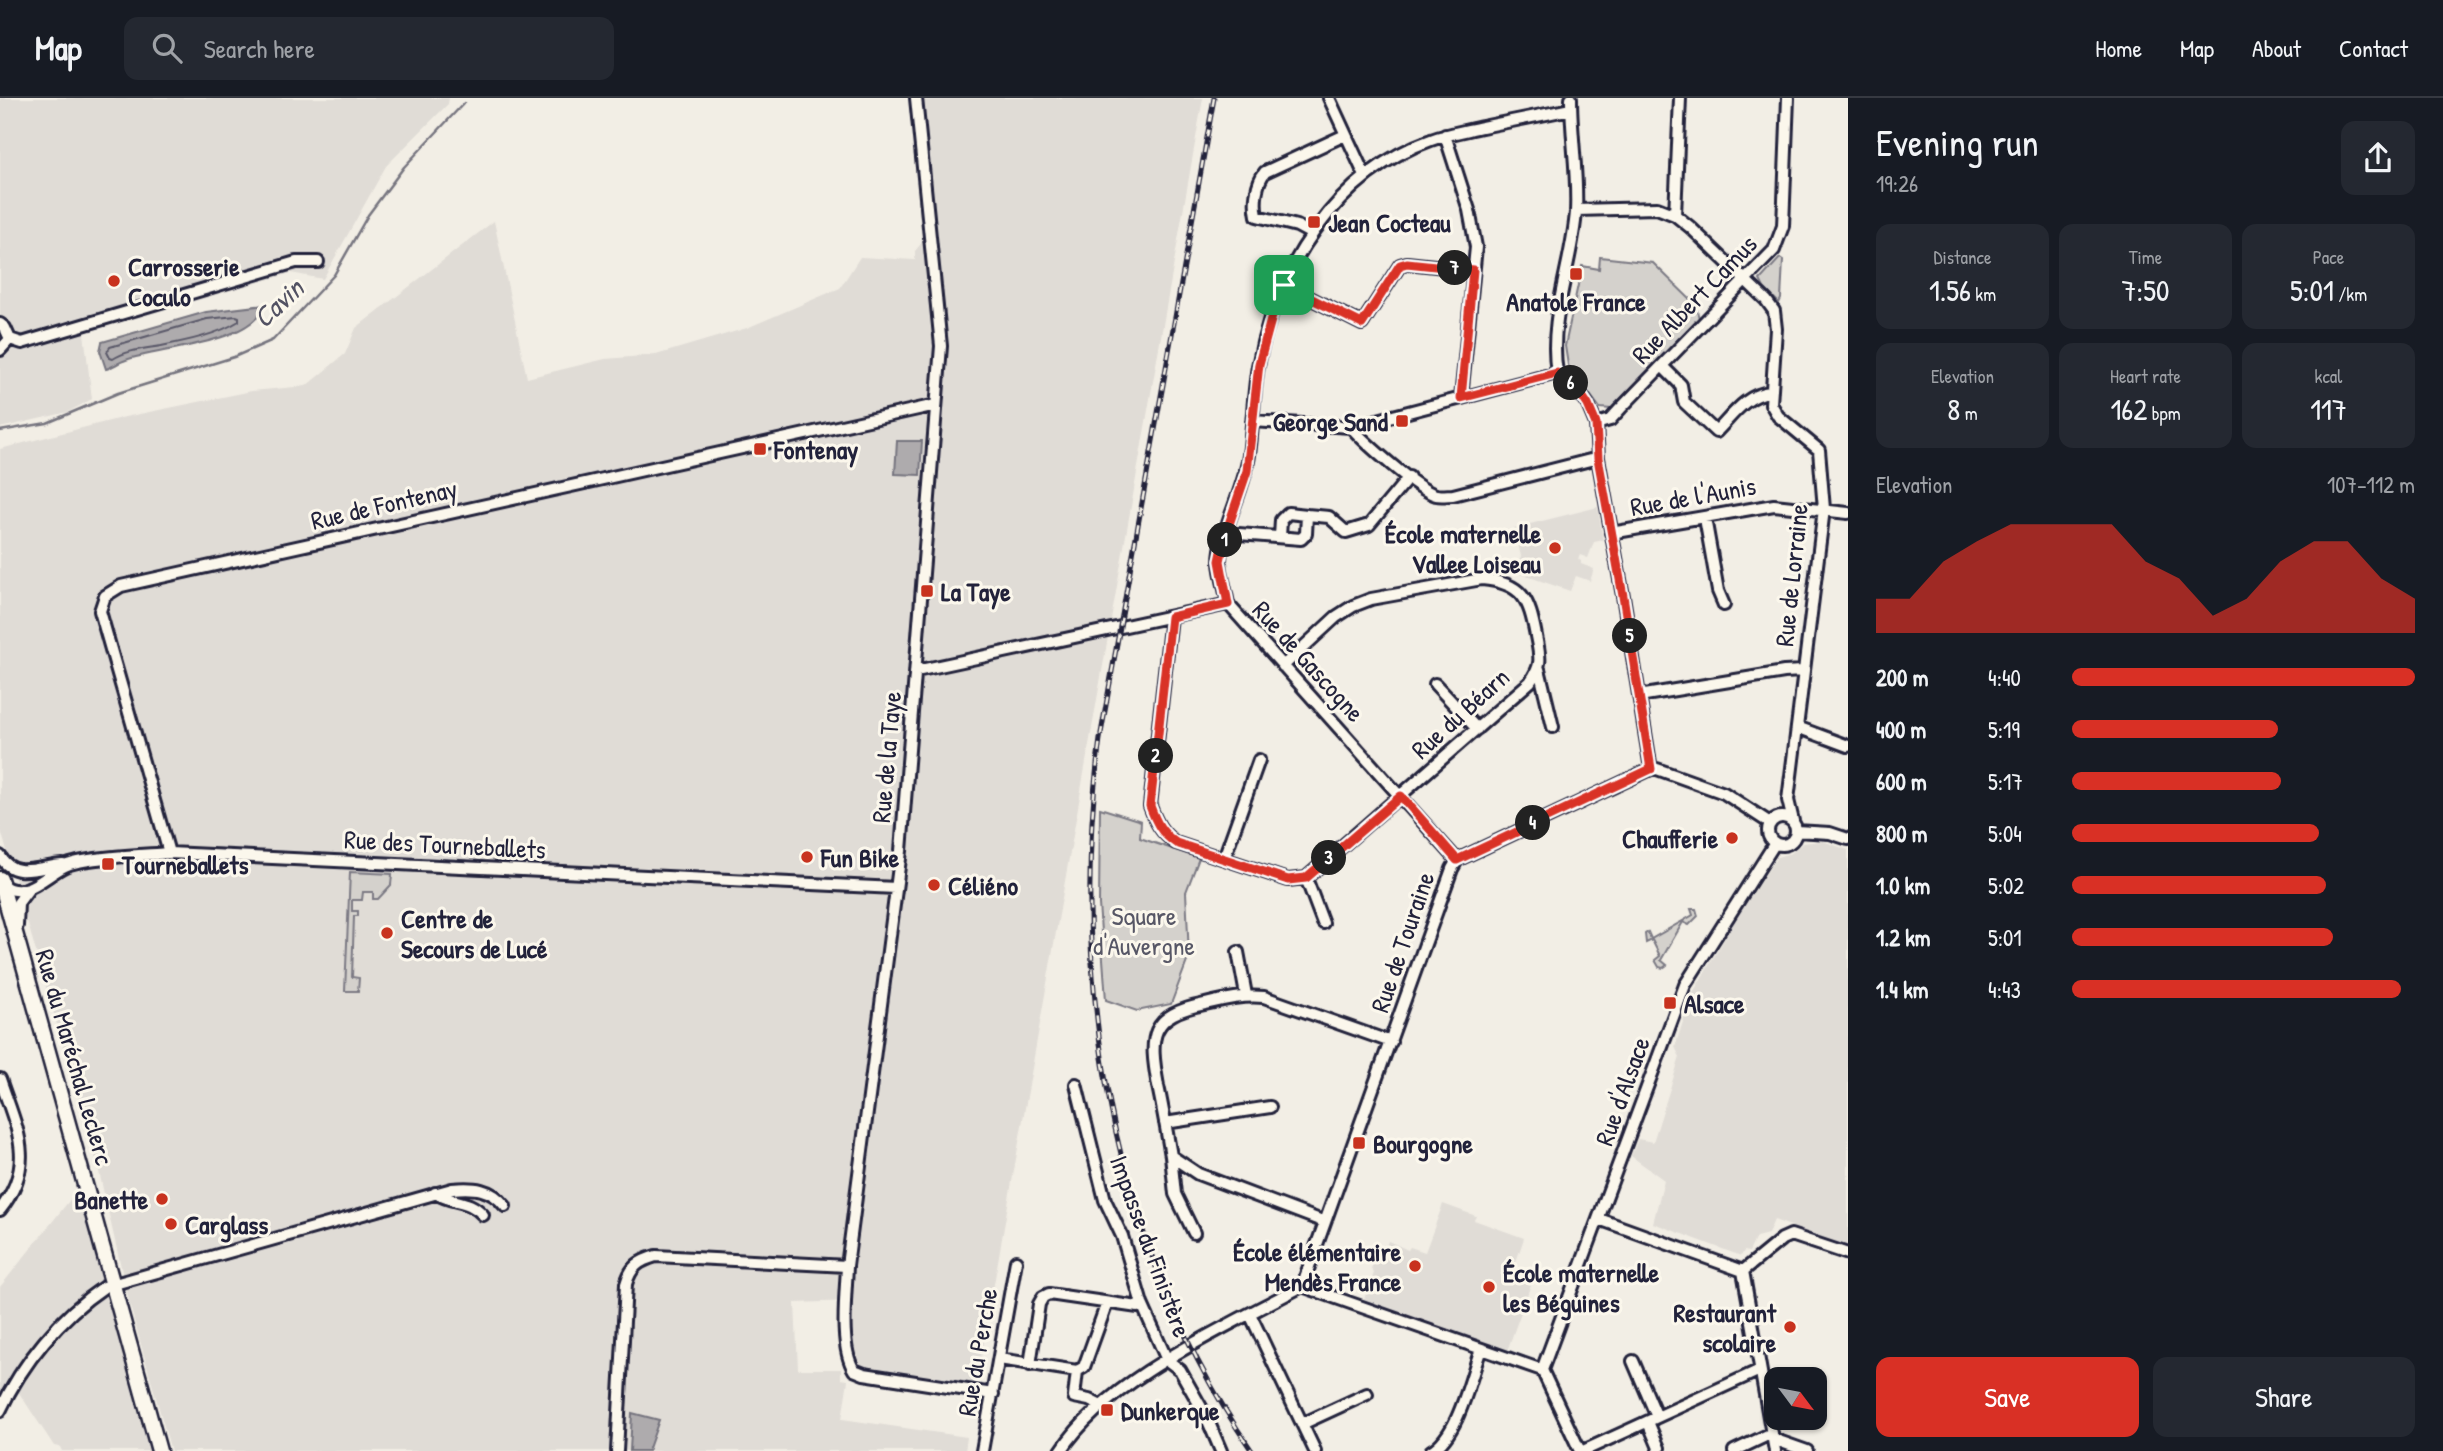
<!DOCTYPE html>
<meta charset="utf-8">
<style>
:root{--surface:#171b24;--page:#242831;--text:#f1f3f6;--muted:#9ea1a6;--line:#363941;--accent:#d93025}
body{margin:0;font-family:"Patrick Hand",sans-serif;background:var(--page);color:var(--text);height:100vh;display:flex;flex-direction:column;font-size:26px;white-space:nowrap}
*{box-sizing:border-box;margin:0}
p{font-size:23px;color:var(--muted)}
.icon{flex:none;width:38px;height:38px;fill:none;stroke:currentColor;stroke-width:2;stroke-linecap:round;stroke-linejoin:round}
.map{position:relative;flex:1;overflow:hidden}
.panel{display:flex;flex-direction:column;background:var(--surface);width:595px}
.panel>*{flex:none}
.needle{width:46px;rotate:122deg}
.tools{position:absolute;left:1764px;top:1269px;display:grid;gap:14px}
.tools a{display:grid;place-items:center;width:63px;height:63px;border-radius:14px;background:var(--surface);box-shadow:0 2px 5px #0004;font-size:35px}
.pin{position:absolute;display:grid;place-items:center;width:60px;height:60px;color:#fff;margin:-30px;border-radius:14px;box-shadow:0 4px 10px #0006}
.km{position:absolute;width:35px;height:35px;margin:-18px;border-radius:50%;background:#222;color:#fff;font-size:19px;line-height:35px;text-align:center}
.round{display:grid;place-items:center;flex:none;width:74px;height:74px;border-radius:14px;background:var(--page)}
.summary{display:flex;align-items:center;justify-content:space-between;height:119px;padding:0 28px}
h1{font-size:38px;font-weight:600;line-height:52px}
.metrics{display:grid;grid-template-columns:repeat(3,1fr);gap:10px;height:119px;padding:7px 28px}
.metrics div{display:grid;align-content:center;border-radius:14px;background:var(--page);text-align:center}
.metrics b{font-size:30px;font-weight:600}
.metrics small{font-size:19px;font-weight:400}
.metrics p{font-size:19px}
.chart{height:196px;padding:14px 28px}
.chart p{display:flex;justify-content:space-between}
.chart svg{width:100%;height:126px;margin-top:7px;fill:var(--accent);opacity:.7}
.action{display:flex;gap:14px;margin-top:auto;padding:14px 28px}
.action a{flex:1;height:80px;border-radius:14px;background:var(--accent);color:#fff;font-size:28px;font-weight:600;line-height:80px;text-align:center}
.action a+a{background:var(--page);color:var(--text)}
ul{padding:0 28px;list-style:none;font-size:23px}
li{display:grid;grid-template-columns:112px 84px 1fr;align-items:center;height:52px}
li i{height:18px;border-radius:9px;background:var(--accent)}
header{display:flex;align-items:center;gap:42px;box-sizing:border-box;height:98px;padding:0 35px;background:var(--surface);border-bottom:2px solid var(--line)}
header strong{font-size:33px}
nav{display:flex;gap:38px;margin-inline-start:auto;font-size:24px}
.search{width:490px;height:63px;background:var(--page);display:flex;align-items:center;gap:18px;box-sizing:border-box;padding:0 24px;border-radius:14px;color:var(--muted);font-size:26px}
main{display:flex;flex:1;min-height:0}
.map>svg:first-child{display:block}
.built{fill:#e0dcd6}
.green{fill:#d4d1cc;stroke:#7b7a84;stroke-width:2}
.water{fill:#aeabad;stroke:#76747f;stroke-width:2}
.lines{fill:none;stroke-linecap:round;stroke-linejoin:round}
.shore{stroke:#5a5969;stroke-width:2}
.stream{stroke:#76747f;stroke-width:2.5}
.street-casing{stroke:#22223b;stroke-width:16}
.secondary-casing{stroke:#22223b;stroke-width:19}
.street{stroke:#fbf7ec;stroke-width:10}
.secondary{stroke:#fbf7ec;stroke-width:14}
.rail-casing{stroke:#22223b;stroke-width:5}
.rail{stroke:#fbf7ec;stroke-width:2.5;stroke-dasharray:8;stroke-linecap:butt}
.route-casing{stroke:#fff;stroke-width:14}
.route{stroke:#d93025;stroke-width:9}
.poi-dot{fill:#c8321e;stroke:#fbf7ec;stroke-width:2.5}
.labels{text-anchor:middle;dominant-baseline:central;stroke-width:6;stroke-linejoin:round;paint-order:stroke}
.poi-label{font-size:26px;font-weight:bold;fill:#22223b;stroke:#fbf7ec;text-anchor:start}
.street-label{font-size:26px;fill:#22223b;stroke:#fbf7ec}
.park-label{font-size:26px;fill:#575766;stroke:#fbf7ec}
.water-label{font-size:28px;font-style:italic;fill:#535263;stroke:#fbf7ec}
</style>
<header>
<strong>Map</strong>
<div class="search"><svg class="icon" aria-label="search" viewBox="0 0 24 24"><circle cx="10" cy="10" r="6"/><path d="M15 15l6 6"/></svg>Search here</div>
<nav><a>Home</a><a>Map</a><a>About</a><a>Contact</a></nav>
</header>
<main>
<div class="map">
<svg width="1848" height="1353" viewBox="0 0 1848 1353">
<rect width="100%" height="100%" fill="#f2eee5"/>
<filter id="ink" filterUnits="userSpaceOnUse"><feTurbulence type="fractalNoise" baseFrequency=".0143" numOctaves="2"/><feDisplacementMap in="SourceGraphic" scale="14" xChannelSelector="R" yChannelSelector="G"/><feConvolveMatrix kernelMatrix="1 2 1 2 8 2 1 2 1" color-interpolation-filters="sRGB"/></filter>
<g filter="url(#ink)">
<path class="built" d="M0,0H449L448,6L386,68L323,181L291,175L84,235L92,301L68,314L0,330Z
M908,0H1203L976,1288L858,1270L852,1263V1203L795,1205L798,1271H841V1281L848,1282L842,1321L967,1339L965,1353H171L130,1208L97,1065L0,729V351L125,319L252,293L306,288L345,256L356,230L494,123L527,280L605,261L656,257L747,230L840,190L860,159L915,162V153L924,142Z
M1598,409L1603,442L1594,444L1588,460L1580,457L1578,461L1581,463V466L1594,471L1590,483L1576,478L1570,493L1515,474L1521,458L1514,430Z
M1823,743L1848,752V1149L1774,1122L1768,1136L1756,1139L1749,1154L1744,1153L1741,1158L1653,1125L1664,1082L1631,1058L1638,1041L1653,1044L1680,959L1675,949L1691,898L1741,813L1777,759L1791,755L1803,745Z
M77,1093L112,1208L150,1353H62L60,1349L54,1348L12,1284L0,1299V1189Z
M1443,1106L1476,1118L1474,1122L1524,1140L1514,1170L1534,1178L1507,1253L1364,1201L1374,1175L1371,1171L1373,1165L1380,1164L1388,1143L1408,1152L1410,1149L1425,1154Z"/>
<path class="green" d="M1600,159L1653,165L1695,206L1699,220L1611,311L1600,310L1568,267L1565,248L1582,168L1599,171Z
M1780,160L1783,162L1781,201L1779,205L1764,190L1760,182Z
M1100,710L1141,723L1140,740L1199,760L1186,794L1189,858L1171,906L1137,913L1106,902L1099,806Z
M350,774L392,776L391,787L378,801H373V794H363L362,802H352V813H358V818H354L352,879L359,880L358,893H345Z
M1691,811H1696L1698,818L1689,827L1683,824L1661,862L1667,867L1663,870L1659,869L1655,862L1660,858L1652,842L1646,845L1645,836L1648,834L1651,841L1693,817Z"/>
<path class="water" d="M265,207C252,246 159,250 126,262C119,264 113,269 106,271L100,253L102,244L206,214Z
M897,343H922L920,377L895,376Z
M632,1315L659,1322L648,1353H630Z"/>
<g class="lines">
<path class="shore" d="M236,218L239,219V223C217,237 186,243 161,248C144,251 127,252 113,261L110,260L107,254L110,249L207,221Z"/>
<path class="stream" d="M0,333L47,325L118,295L234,259L273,242L334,177L368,117L404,69L464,5"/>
<g class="street-casing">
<path id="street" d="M916,0L941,248L901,753L847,1168C846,1196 839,1248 854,1272L864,1276L993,1296
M1329,0L1365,78
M1571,0C1571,38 1578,76 1576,114C1572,167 1548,221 1557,275L1576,289L1588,307L1596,326L1598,360L1623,498L1651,671
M1445,37L1469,112L1476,149L1461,300
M1576,112L1657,110L1675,117L1690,129L1766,202L1774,213L1776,231L1771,306L1778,318L1819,352L1824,411L1788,702L1793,723
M1675,117L1680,0
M1312,136L1297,128L1257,118C1254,104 1256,85 1265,74L1345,37
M1284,187L1362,226L1400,167L1407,165L1473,172
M0,226L5,230L10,241L22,245L296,164H318
M0,252L10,241
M1662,268L1681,287L1684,304L1716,334C1733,317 1745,297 1770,294
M1252,323L1351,329L1557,275
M1596,326L1610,322L1621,310L1774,152L1783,128L1788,0
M1351,329C1365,345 1418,392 1436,397C1441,398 1448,397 1453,397L1598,360
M1705,420L1718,493L1724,507
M1226,435L1301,441L1306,436L1307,417L1329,419L1346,434L1369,427L1409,379
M1611,435L1774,407L1848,415
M1280,439L1281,422L1288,415L1307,417
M1228,506C1226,493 1221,478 1220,465C1219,435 1245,391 1249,357C1253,327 1253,297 1258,268C1275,172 1337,75 1431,42C1447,36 1465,33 1482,29C1512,23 1541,17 1571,11
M1228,506L1457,762
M1171,519L1150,708C1156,724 1161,735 1176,745L1288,782L1306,780L1530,584C1543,566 1540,559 1536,538C1529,501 1523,485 1482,481L1371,501L1353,508L1336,519L1283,568
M1539,571L1553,629
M916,573L1228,506
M1435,586L1477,631
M1639,598L1784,574L1803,573
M1797,629L1848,648
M1768 733a14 14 0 1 1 28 0a14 14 0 1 1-28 0Z
M1796,733L1830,735L1848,741
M169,755L100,513L105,498L121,488L936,307
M0,758C14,783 40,768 63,767
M1224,760L1259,662
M1306,780L1323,825
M2,787C25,803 44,778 65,768C83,759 146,757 169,755L896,790
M17,828L18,805L30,789
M1238,854L1246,897
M0,981C17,1032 37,1065 0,1112
M1076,986L1105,1102L1122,1138L1142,1206L1167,1262L1180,1272L1206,1318L1221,1353
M1165,1025L1270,1009
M1171,1058L1175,1096L1194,1135
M435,1095C454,1106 469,1101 483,1117
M1599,1121L1743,1173
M1325,1124L1198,1076L1171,1058C1167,1035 1163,1011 1158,988C1149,938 1149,917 1205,906C1226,901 1244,897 1264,899L1391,944
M1743,1173L1775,1353
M1743,1173L1782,1141L1791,1137L1848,1156
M1302,1188L1452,771L1457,762L1651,671H1657L1724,695L1770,725
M1250,1216L1315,1353
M999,1261L1077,1273L1084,1269L1107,1205
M1633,1263L1657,1319
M1030,1267L1039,1206L1043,1199L1049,1196L1138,1209L1142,1206
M1542,1272L1685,887L1775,745
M1077,1273L1074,1299L1089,1302L1101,1308
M0,1313C22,1265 61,1218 104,1189L452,1091C474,1089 491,1090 505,1108
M1648,1324L1659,1350L1658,1353
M1302,1326L1367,1296
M1773,1341L1807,1353
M617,1353L626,1186C631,1168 639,1163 656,1158L847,1168
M982,1353L1016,1163
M1061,1353C1108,1280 1227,1229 1302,1188L1542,1272L1580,1353
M1431,1353C1459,1337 1470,1280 1481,1251
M1583,1353L1760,1272
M1734,1353L1772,1335"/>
</g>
<g class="secondary-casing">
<path id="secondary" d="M0,781L159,1353"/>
</g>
<use href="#street" class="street"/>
<use href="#secondary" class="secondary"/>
<g class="rail-casing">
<path id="rail" d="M1214,0L1100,641C1068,885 1111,1148 1252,1353"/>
</g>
<use href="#rail" class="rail"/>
</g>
</g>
<g class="lines" filter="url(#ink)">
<g class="route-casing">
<path id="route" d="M1407,165L1473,172L1461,300L1557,275L1576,289L1588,307L1596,326L1598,360L1623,498L1651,671L1457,762L1401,698L1306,780L1288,782L1176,745C1161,735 1156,724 1150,708L1171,519L1228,506L1220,463L1226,435L1247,373L1259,266L1275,207L1284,187L1362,226L1400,167Z"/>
</g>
<use href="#route" class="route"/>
</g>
<g class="poi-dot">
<rect x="1307" y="117" width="14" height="14" rx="3.5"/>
<rect x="1569" y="169" width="14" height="14" rx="3.5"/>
<circle cx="114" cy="183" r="7"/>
<rect x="1395" y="316" width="14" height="14" rx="3.5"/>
<rect x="753" y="344" width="14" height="14" rx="3.5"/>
<circle cx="1555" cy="450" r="7"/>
<rect x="920" y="486" width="14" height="14" rx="3.5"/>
<circle cx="1732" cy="740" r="7"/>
<circle cx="807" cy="759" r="7"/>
<rect x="101" y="759" width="14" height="14" rx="3.5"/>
<circle cx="934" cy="787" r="7"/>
<circle cx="387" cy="835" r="7"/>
<rect x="1663" y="898" width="14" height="14" rx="3.5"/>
<rect x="1352" y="1038" width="14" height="14" rx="3.5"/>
<circle cx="162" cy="1101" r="7"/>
<circle cx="171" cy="1126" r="7"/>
<circle cx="1415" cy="1168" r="7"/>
<circle cx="1489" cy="1189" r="7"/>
<circle cx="1790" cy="1229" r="7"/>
<rect x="1100" y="1305" width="14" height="14" rx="3.5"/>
</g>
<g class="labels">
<g class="poi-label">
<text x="1328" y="124">Jean Cocteau</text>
<text x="128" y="168">Carrosserie<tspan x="128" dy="30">Coculo</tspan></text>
<text x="1576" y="203" text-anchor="middle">Anatole France</text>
<text x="1388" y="323" text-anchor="end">George Sand</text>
<text x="774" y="351">Fontenay</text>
<text x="1541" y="435" text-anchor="end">École maternelle<tspan x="1541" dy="30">Vallee Loiseau</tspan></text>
<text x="941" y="493">La Taye</text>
<text x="1718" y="740" text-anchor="end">Chaufferie</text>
<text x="821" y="759">Fun Bike</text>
<text x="122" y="766">Tourneballets</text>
<text x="948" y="787">Céliéno</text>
<text x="401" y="820">Centre de<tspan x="401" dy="30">Secours de Lucé</tspan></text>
<text x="1684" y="905">Alsace</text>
<text x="1373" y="1045">Bourgogne</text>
<text x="148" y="1101" text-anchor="end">Banette</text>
<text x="185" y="1126">Carglass</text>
<text x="1401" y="1153" text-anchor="end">École élémentaire<tspan x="1401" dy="30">Mendès France</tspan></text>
<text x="1503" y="1174">École maternelle<tspan x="1503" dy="30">les Béguines</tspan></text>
<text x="1776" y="1214" text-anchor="end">Restaurant<tspan x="1776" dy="30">scolaire</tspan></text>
<text x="1121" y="1312">Dunkerque</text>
</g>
<g class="street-label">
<text transform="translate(1694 201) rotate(-46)">Rue Albert Camus</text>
<text transform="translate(1693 398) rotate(-10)">Rue de l'Aunis</text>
<text transform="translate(384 406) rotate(-13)">Rue de Fontenay</text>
<text transform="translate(1791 477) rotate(-84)">Rue de Lorraine</text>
<text transform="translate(1309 563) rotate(48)">Rue de Gascogne</text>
<text transform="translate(1460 615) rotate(-42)">Rue du Béarn</text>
<text transform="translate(886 659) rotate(-85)">Rue de la Taye</text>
<text transform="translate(445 746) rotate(3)">Rue des Tourneballets</text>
<text transform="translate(1402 844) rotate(-71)">Rue de Touraine</text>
<text transform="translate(75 959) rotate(74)">Rue du Maréchal Leclerc</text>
<text transform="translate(1622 993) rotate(-70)">Rue d'Alsace</text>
<text transform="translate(1151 1148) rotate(70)">Impasse du Finistère</text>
<text transform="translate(977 1254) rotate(-80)">Rue du Perche</text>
</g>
<g class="park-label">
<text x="1144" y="817">Square<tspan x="1144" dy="30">d'Auvergne</tspan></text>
</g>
<g class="water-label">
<text transform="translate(278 205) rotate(-43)">Cavin</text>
</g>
</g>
</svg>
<div class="tools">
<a><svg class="needle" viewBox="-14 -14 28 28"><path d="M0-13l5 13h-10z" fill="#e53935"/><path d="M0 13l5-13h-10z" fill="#9ea1a6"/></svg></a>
</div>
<div class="pin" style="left:1284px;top:187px;background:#1e9e55"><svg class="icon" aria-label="arrive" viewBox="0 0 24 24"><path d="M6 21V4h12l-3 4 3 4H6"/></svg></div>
<b class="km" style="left:1225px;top:442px">1</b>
<b class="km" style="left:1156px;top:658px">2</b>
<b class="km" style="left:1329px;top:760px">3</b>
<b class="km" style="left:1533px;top:725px">4</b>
<b class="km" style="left:1630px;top:538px">5</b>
<b class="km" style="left:1571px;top:285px">6</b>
<b class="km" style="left:1455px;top:170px">7</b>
</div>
<section class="panel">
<div class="summary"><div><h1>Evening run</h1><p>19:26</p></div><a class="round"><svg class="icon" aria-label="share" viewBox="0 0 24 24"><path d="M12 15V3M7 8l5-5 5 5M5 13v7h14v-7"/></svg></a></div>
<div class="metrics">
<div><p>Distance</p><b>1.56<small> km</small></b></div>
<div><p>Time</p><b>7:50</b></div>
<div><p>Pace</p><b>5:01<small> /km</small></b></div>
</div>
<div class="metrics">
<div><p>Elevation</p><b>8<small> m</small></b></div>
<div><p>Heart rate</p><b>162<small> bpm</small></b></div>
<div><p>kcal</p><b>117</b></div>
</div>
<div class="chart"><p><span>Elevation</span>107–112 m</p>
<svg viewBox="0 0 160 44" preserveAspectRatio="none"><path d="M0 44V32L10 32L20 19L30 12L40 6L50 6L60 6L70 6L80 19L90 25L100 38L110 32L120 19L130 12L140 12L150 25L160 32V44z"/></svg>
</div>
<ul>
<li><b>200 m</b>4:40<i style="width:100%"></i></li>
<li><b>400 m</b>5:19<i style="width:60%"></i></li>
<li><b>600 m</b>5:17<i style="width:61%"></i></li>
<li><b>800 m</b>5:04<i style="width:72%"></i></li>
<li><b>1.0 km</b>5:02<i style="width:74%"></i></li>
<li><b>1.2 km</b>5:01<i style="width:76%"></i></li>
<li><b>1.4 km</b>4:43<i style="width:96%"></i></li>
</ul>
<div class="action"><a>Save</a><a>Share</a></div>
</section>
</main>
